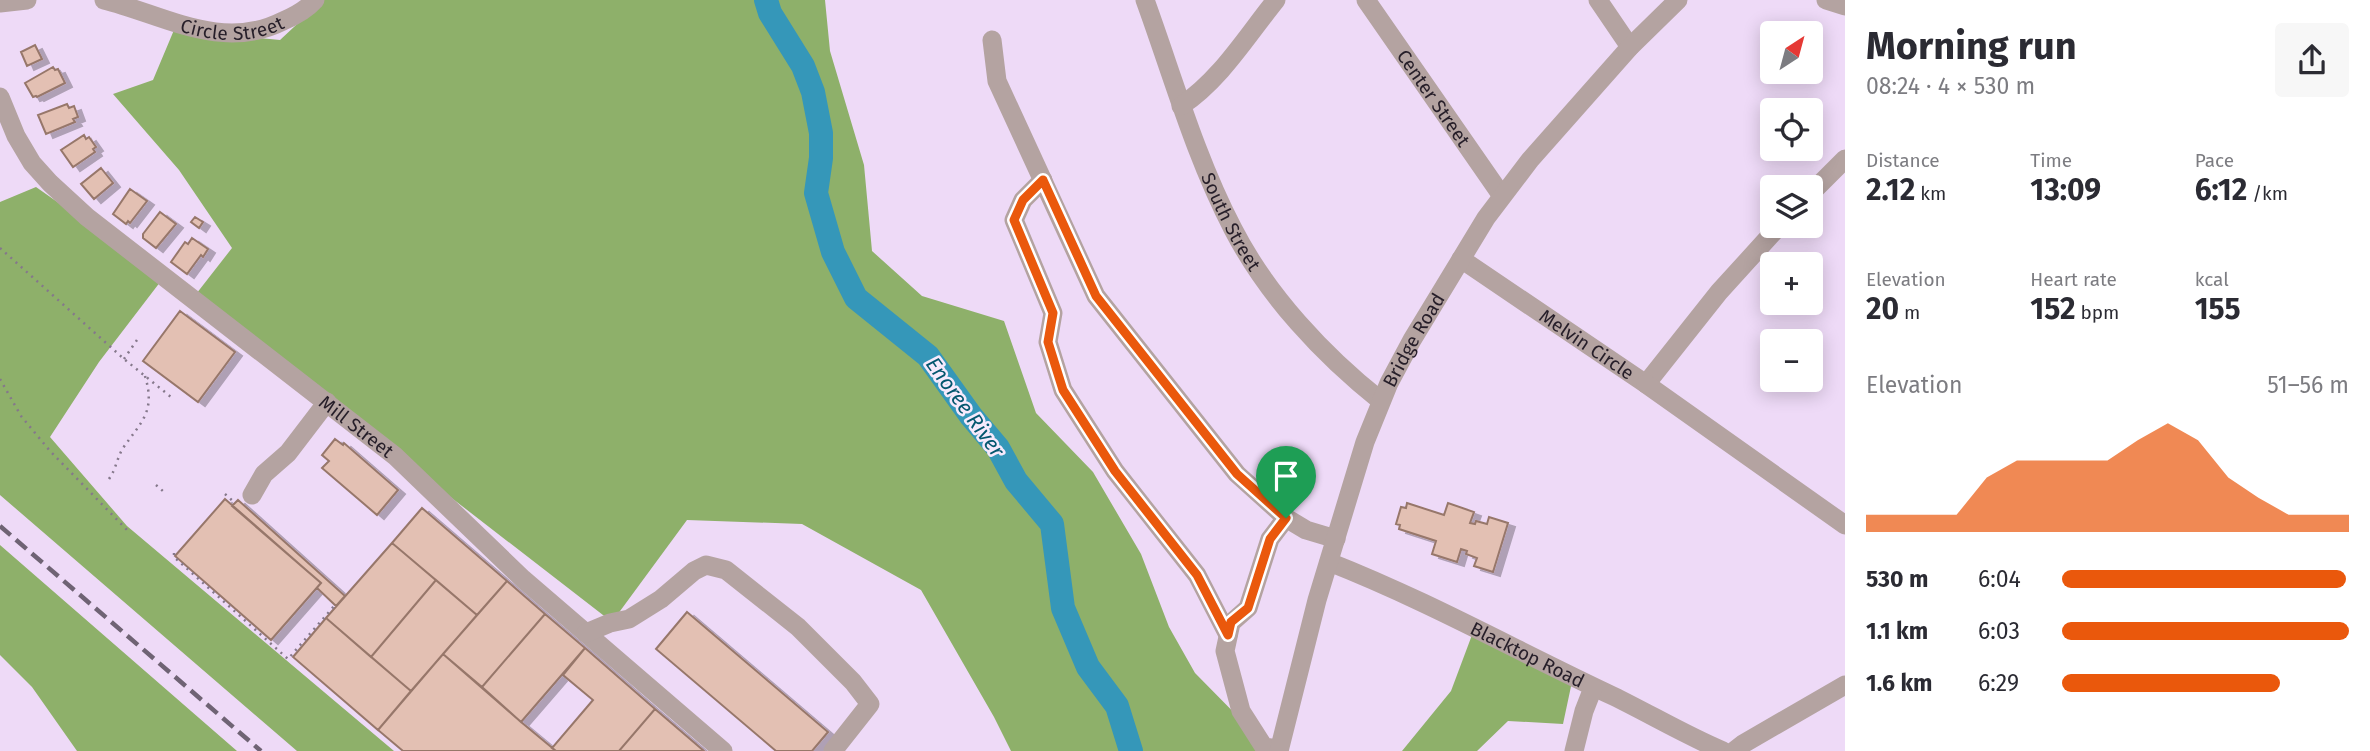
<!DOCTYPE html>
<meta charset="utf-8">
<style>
:root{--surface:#fff;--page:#f7f7f7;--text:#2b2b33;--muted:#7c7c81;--accent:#ea580c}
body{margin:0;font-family:"Fira Sans",sans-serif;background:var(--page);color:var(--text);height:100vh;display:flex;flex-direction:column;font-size:26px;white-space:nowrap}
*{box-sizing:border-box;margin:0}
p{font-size:23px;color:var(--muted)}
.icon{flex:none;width:38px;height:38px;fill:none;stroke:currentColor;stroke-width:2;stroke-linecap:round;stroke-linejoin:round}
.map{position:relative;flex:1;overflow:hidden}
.details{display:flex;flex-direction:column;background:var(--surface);width:525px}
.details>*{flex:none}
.needle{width:46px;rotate:36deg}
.controls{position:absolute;left:1760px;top:21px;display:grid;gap:14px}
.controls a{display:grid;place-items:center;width:63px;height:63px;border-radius:7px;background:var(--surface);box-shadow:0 4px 18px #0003;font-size:35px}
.pin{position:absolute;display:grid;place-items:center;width:60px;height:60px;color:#fff;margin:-72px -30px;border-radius:50% 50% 50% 0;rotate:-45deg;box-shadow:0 0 7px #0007}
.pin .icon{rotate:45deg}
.round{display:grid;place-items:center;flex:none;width:74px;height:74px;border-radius:7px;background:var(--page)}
.overview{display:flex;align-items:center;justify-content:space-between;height:119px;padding:0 21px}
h1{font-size:38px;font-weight:700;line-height:52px}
.figures{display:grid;grid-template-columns:repeat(3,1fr);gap:10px;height:119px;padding:7px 21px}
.figures div{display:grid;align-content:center}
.figures b{font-size:30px;font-weight:700}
.figures small{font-size:19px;font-weight:400}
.figures p{font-size:19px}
.chart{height:196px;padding:14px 21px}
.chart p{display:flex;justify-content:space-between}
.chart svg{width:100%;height:126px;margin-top:7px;fill:var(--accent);opacity:.7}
ul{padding:0 21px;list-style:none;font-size:23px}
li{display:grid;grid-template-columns:112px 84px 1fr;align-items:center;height:52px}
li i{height:18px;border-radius:9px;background:var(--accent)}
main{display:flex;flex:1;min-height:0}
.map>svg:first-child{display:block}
.forest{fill:#8eb06a}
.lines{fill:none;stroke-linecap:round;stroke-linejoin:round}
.river{stroke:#3597b9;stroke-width:24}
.building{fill:#e3c0b3;stroke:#97776b;stroke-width:2;filter:url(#shadow)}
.path{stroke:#85788b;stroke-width:2.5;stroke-dasharray:2 5;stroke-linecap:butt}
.minor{stroke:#b4a3a1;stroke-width:19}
.rail{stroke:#6f6374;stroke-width:4.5;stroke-dasharray:14 7;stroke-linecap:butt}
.route-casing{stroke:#fff;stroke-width:14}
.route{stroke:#ea580c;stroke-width:9}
.labels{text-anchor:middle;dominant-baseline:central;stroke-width:5;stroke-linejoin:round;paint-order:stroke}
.street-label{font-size:19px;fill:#261e29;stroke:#f7eafc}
.water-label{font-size:21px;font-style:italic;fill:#04576f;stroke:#f7eafc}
</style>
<main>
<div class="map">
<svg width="1845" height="751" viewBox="0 0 1845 751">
<defs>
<filter id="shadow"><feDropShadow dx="7" dy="4" stdDeviation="0" flood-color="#0004"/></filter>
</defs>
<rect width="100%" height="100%" fill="#eedaf7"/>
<path class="forest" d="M323,0H825L830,51L864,165L872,251L922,296L1004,321L1036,413L1093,472L1141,554L1169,627L1195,673L1259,738L1256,751H1011L994,717L921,590L802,524L687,520L612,622L193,298L232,248L179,170L113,94L153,80L174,30L280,40Z
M36,187L164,277L99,362L50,437L127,526L394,751H297L0,495V202Z
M0,545L237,751H77L32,687L0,655Z
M1472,635L1573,677L1563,724L1508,721L1477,751H1402L1451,691Z"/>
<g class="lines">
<path class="river" d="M766,0L770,13L803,66L813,92L821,133V158L816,193L833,252L856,298L928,356L971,416L998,448L1016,481L1052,524L1063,608L1088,667L1117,706L1131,751"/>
</g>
<path class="building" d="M35,45L42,59L27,66L21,52Z
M53,67L55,70L58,69L65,83L37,97L36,96L33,97L25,83Z
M67,104L69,108L74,106L78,117L73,119L75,122L46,134L38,115Z
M84,135L86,139L89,137L96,147L93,149L95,152L73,167L61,150Z
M101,168L113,183L94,199L81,184Z
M130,189L147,201L130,223L128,221L126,224L113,214Z
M160,212L176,224L156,248L143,238V234Z
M195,217L203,222L199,228L191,222Z
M192,238L208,249L203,257L201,255L187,274L171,262L185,242L188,244Z
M180,311L235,352L198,402L143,361Z
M335,439L343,445L344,443L398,490L377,515L322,468L329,461L322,455Z
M225,499L321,583L271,640L175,556Z
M238,500L345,596L336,606L317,588L321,583L232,506Z
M1407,503L1444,515L1448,503L1474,512L1470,523L1475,524L1476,521L1487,524L1489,517L1508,523L1493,572L1474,566L1477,558L1466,554L1467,551L1461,549L1457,562L1432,554L1436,541L1399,529L1400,525L1396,524L1401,507L1406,508Z
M422,508L507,581L477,615L392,543Z
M392,543L436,580L371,657L326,618Z
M436,580L477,615L411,691L371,657Z
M507,581L545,614L482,687L443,654Z
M687,612L828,732L812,751H776L656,649Z
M545,614L585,648L521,722L482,687Z
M326,618L411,691L378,730L293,657Z
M585,648L655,709L619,751H556L552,748L593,700L563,675Z
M443,654L521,722L556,751H403L378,730Z
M655,709L704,751H619Z"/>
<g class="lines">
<path class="path" d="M0,248L124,359L171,397
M124,359L137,340
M0,379L21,416L50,451L129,532
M109,479C116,469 117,458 123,448C141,422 156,412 145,376
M156,485L164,492
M225,494L235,503
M174,553V557L288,659L335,605"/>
<g class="minor">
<path id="s1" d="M104,0C164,15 222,52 283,21C295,16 306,10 315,0"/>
<path id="s2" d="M1145,0C1173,77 1195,156 1233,229C1267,295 1323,355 1381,401"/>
<path id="s3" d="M1366,0L1502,196"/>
<path d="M1598,0L1630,47"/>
<path d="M1826,0L1845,6"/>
<path d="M0,3L27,0"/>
<path d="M992,40L997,81L1096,296L1237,474L1286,518L1306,530L1336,539"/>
<path id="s4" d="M0,97L16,136L32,163L50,183L87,217L395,456L523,579L723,751"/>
<path d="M1181,106C1221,79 1246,37 1276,0"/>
<path d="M1043,180L1023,200L1014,220L1053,313L1048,342L1063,390L1115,471L1197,575L1228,635"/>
<path d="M1811,193L1845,159"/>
<path id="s5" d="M1461,259L1646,384L1719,292L1779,226"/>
<path d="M1646,384L1845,525"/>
<path d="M252,495L264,474L288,453L327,402"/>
<path id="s6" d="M1329,562C1426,600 1519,652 1613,696C1650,714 1685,735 1723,751"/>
<path d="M586,633L610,623L629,619L661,599L694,571L706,565L726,570L798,627L853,682L870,704L833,751"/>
<path d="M1279,749L1264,747L1241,711L1225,651L1231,623L1248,608L1270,539L1286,518"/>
<path id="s7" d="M1279,751L1317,600L1365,442L1389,383L1412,340L1486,218L1530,160L1630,47L1678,0"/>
<path d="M1574,751L1584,711L1593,688"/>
<path d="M1734,751L1743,744L1845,685"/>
</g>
<path class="rail" d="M0,526L261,751"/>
</g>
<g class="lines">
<g class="route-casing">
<path id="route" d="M1043,180L1096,296L1237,474L1286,518L1270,539L1248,608L1231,622L1228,635L1197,575L1115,471L1063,390L1048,342L1053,313L1014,220L1023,200Z"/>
</g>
<use href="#route" class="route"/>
</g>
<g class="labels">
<g class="street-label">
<text stroke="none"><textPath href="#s1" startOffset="133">Circle Street</textPath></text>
<text stroke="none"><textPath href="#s3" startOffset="119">Center Street</textPath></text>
<text stroke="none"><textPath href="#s2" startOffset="238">South Street</textPath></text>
<text stroke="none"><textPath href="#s7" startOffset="434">Bridge Road</textPath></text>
<text stroke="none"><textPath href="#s5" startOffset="152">Melvin Circle</textPath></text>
<text stroke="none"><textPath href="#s4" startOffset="492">Mill Street</textPath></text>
<text stroke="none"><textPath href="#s6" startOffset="219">Blacktop Road</textPath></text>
</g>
<g class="water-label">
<text transform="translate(965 407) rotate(54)">Enoree River</text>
</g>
</g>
</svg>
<div class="controls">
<a><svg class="needle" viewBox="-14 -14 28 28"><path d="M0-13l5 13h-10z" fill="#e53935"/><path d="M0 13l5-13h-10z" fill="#7c7c81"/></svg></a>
<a><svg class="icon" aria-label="locate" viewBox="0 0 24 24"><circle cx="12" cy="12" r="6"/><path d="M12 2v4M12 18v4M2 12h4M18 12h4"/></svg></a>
<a><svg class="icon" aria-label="layers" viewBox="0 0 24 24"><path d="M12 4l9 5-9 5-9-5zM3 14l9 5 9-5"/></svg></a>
<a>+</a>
<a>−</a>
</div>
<div class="pin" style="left:1286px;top:518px;background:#1e9e55"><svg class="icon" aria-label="arrive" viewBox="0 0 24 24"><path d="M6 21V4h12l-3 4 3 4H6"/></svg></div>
</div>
<section class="details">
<div class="overview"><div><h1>Morning run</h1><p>08:24 · 4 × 530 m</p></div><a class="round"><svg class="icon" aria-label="share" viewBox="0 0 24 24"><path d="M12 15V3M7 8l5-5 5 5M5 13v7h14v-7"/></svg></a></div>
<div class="figures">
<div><p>Distance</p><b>2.12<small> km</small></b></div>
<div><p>Time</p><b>13:09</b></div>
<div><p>Pace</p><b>6:12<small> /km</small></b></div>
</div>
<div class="figures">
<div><p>Elevation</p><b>20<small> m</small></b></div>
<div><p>Heart rate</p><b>152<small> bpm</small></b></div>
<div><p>kcal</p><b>155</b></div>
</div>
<div class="chart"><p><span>Elevation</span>51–56 m</p>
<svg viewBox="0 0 160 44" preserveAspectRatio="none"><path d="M0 44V38L10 38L20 38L30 38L40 25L50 19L60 19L70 19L80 19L90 12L100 6L110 12L120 25L130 32L140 38L150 38L160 38V44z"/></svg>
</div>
<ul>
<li><b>530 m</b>6:04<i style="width:99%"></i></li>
<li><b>1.1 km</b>6:03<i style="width:100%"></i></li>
<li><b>1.6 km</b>6:29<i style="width:76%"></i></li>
</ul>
</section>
</main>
